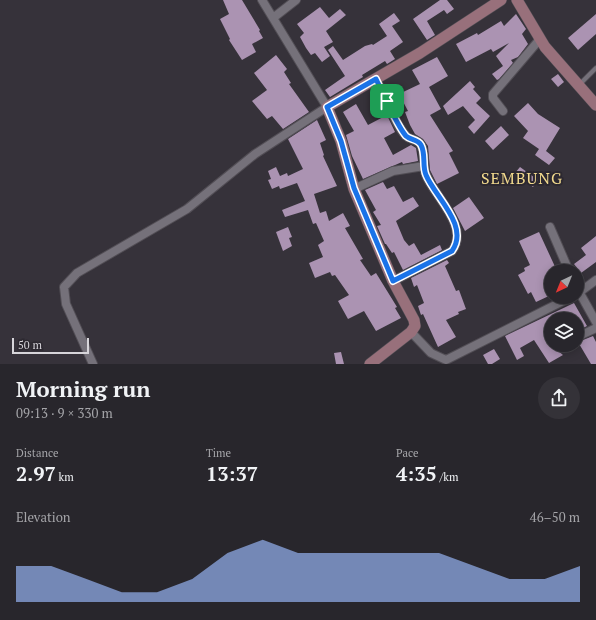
<!DOCTYPE html>
<meta charset="utf-8">
<style>
:root{--surface:#28262c;--page:#343238;--text:#f1f3f6;--muted:#a5a5a9;--line:#444348;--accent:#95b2f1}
body{margin:0;font-family:"PT Serif",serif;background:var(--page);color:var(--text);height:100vh;display:flex;flex-direction:column;font-size:15px;white-space:nowrap}
*{box-sizing:border-box;margin:0}
p{font-size:13px;color:var(--muted)}
.icon{flex:none;width:22px;height:22px;fill:none;stroke:currentColor;stroke-width:2;stroke-linecap:round;stroke-linejoin:round}
.map{position:relative;height:364px;overflow:hidden}
.side{display:flex;flex-direction:column;background:var(--surface);flex:1}
.side>*{flex:none}
.needle{width:26px;rotate:223deg}
.fabs{position:absolute;left:544px;top:264px;display:grid;gap:8px}
.fabs a{display:grid;place-items:center;width:40px;height:40px;border-radius:50%;background:var(--surface);box-shadow:0 2px 10px #0003,0 0 0 1px var(--line);font-size:20px}
.scale{position:absolute;left:12px;bottom:10px;width:77px;box-sizing:border-box;padding-left:4px;border:2px solid #d7d5da;border-top:0;font-size:11px;line-height:14px;white-space:nowrap;color:#d7d5da;-webkit-text-stroke:3px #2c2830;paint-order:stroke}
.pin{position:absolute;display:grid;place-items:center;width:34px;height:34px;color:#fff;margin:-17px;border-radius:8px;box-shadow:0 2px 6px #0006}
.round{display:grid;place-items:center;flex:none;width:42px;height:42px;border-radius:21px;background:var(--page)}
.summary{display:flex;align-items:center;justify-content:space-between;height:68px;padding:0 16px}
h1{font-size:22px;font-weight:700;line-height:30px}
.stats{display:grid;grid-template-columns:repeat(3,1fr);gap:6px;height:68px;padding:4px 16px}
.stats div{display:grid;align-content:center}
.stats b{font-size:20px;font-weight:700}
.stats small{font-size:11px;font-weight:400}
.stats p{font-size:11px}
.chart{height:112px;padding:8px 16px}
.chart p{display:flex;justify-content:space-between}
.chart svg{width:100%;height:72px;margin-top:4px;fill:var(--accent);opacity:.7}
.map>svg:first-child{display:block}
.building{fill:#ab93b2}
.lines{fill:none;stroke-linecap:round;stroke-linejoin:round}
.service-casing{stroke:#524e55;stroke-width:5.5}
.minor-casing{stroke:#524e55;stroke-width:10}
.secondary-casing{stroke:#524e55;stroke-width:12}
.service{stroke:#75717a;stroke-width:4}
.minor{stroke:#75717a;stroke-width:8}
.secondary{stroke:#98707b;stroke-width:11}
.route-casing{stroke:#fff;stroke-width:8}
.route{stroke:#1a73e8;stroke-width:5}
.labels{text-anchor:middle;dominant-baseline:central;stroke-width:4;stroke-linejoin:round;paint-order:stroke}
.quarter-label{font-size:16px;letter-spacing:1px;fill:#f3db8e;stroke:#2c2830}
</style>
<div class="map">
<svg width="596" height="364" viewBox="0 0 596 364">
<rect width="100%" height="100%" fill="#36323a"/>
<path class="building" d="M223,0H242L260,30L259,31L263,38L252,44L256,52L242,60L229,40L230,39L220,19L229,14Z
M440,0H447L454,9L447,14L444,10L427,21L435,35L427,40L413,19Z
M320,7L329,18L340,9L346,15L326,31L333,42L324,47L330,56L322,62L315,53L311,55L306,48L300,37L304,33L297,24Z
M394,13L400,21L392,26L403,42L390,51L395,59L387,64L385,61L362,75L363,77L330,97L325,90L345,76L328,50L333,46L343,60L365,46L372,44L373,45L387,36L379,24Z
M516,14L526,29L522,34L528,44L518,57L511,60L513,63L499,79L497,80L492,74L503,66L496,56L509,43L493,52L491,49L466,62L456,44L477,33L478,35L501,21L504,26Z
M596,14V34L578,50L568,38Z
M276,55L287,69L284,72L291,83L289,84L309,112L283,129L272,116L267,119L252,101L267,90L254,73Z
M437,57L448,76L429,87L441,109L430,115L453,151L449,153L459,173L437,184L430,170L428,146L423,139L415,134L410,125L405,112L408,111L399,94L420,84L412,70Z
M558,74L564,82L558,87L551,79Z
M470,81L475,87L473,89L481,98L476,103L490,116L474,134L468,127L475,120L463,106L448,115L443,106Z
M528,103L538,114L560,128L546,151L555,158L549,165L535,155L539,149L523,138L528,131L514,116Z
M356,104L368,125L387,115L395,132L384,138L393,155L411,145L416,148L418,161L403,164L402,162L363,179L352,156L346,135L354,131L343,112Z
M317,120L326,140L320,143L324,155L323,156L337,186L314,194L320,213L326,211L329,221L343,213L350,226L345,228L363,259L360,260L371,276L376,273L397,307L395,308L401,318L376,331L364,311L348,319L338,301L349,295L335,275L332,276L330,272L315,278L309,263L323,257L318,245L324,241L316,223L313,224L308,210L285,217L282,210L305,201L297,183L280,189L279,186L272,189L268,180L271,179L268,171L276,167L280,176L287,173L288,176L303,169L288,139Z
M501,126L509,135L493,150L485,141Z
M520,167L538,180L533,187L515,173Z
M383,182L387,189L394,186L403,202L413,197L419,206L396,221L404,240L409,246L414,243L421,255L440,245L442,250L403,270L394,252L392,253L386,244H385L377,226L381,225L373,212L376,210L365,190Z
M469,197L484,218L465,231L453,208Z
M288,227L292,237L289,238L292,246L283,251L276,232Z
M539,232L557,271H551V285L548,287L551,295L536,302L531,292L528,294L518,275L525,271L524,268L530,265L519,241Z
M596,236V262L581,273L574,264L586,255L581,248Z
M447,260L449,263L445,266L456,291L459,290L466,309L458,312L459,314L446,320L456,337L438,347L423,314L421,315L418,306L424,303L417,285L414,287L411,278Z
M574,303L587,326L577,331V319H551V345H556L557,350L563,355L549,363L534,340L520,348L524,356L517,360L505,336Z
M593,336L596,342V364H591L578,342Z
M494,349L500,359L492,364H488L483,355Z
M341,352L344,364H336L334,353Z"/>
<g class="lines">
<g class="service-casing">
<path id="service" d="M579,85L596,68"/>
</g>
<g class="minor-casing">
<path id="minor" d="M273,18L296,0
M376,79C383,94 395,124 406,136C410,140 418,139 421,145C426,154 422,166 426,175C435,197 470,227 452,251L393,281
M503,111L493,98V94L540,39
M354,189L393,171L424,166
M550,227L569,271
M577,288L596,322
M577,294L596,280
M411,332L431,353L446,360L571,297
M577,337L596,328
M561,346L562,345
M93,364L66,304L64,287L77,273L187,209L255,154L327,107L262,0"/>
</g>
<g class="secondary-casing">
<path id="secondary" d="M517,0L545,47L596,105
M370,364L411,332L415,326L414,320L393,281L354,189L341,141L327,107L420,53L501,0"/>
</g>
<use href="#service" class="service"/>
<use href="#minor" class="minor"/>
<use href="#secondary" class="secondary"/>
</g>
<g class="lines">
<g class="route-casing">
<path id="route" d="M376,79C383,93 397,126 406,136C410,140 418,139 421,145C426,154 422,166 426,175C435,197 470,226 452,251L393,281L354,188L341,141L327,107Z"/>
</g>
<use href="#route" class="route"/>
</g>
<g class="labels">
<g class="quarter-label">
<text x="522" y="178">SEMBUNG</text>
</g>
</g>
</svg>
<div class="fabs">
<a><svg class="needle" viewBox="-14 -14 28 28"><path d="M0-13l5 13h-10z" fill="#e53935"/><path d="M0 13l5-13h-10z" fill="#a5a5a9"/></svg></a>
<a><svg class="icon" aria-label="layers" viewBox="0 0 24 24"><path d="M12 4l9 5-9 5-9-5zM3 14l9 5 9-5"/></svg></a>
</div>
<div class="scale">50 m</div>
<div class="pin" style="left:387px;top:101px;background:#1e9e55"><svg class="icon" aria-label="arrive" viewBox="0 0 24 24"><path d="M6 21V4h12l-3 4 3 4H6"/></svg></div>
</div>
<section class="side">
<div class="summary"><div><h1>Morning run</h1><p>09:13 · 9 × 330 m</p></div><a class="round"><svg class="icon" aria-label="share" viewBox="0 0 24 24"><path d="M12 15V3M7 8l5-5 5 5M5 13v7h14v-7"/></svg></a></div>
<div class="stats">
<div><p>Distance</p><b>2.97<small> km</small></b></div>
<div><p>Time</p><b>13:37</b></div>
<div><p>Pace</p><b>4:35<small> /km</small></b></div>
</div>
<div class="chart"><p><span>Elevation</span>46–50 m</p>
<svg viewBox="0 0 160 44" preserveAspectRatio="none"><path d="M0 44V22L10 22L20 30L30 38L40 38L50 30L60 14L70 6L80 14L90 14L100 14L110 14L120 14L130 22L140 30L150 30L160 22V44z"/></svg>
</div>
</section>
